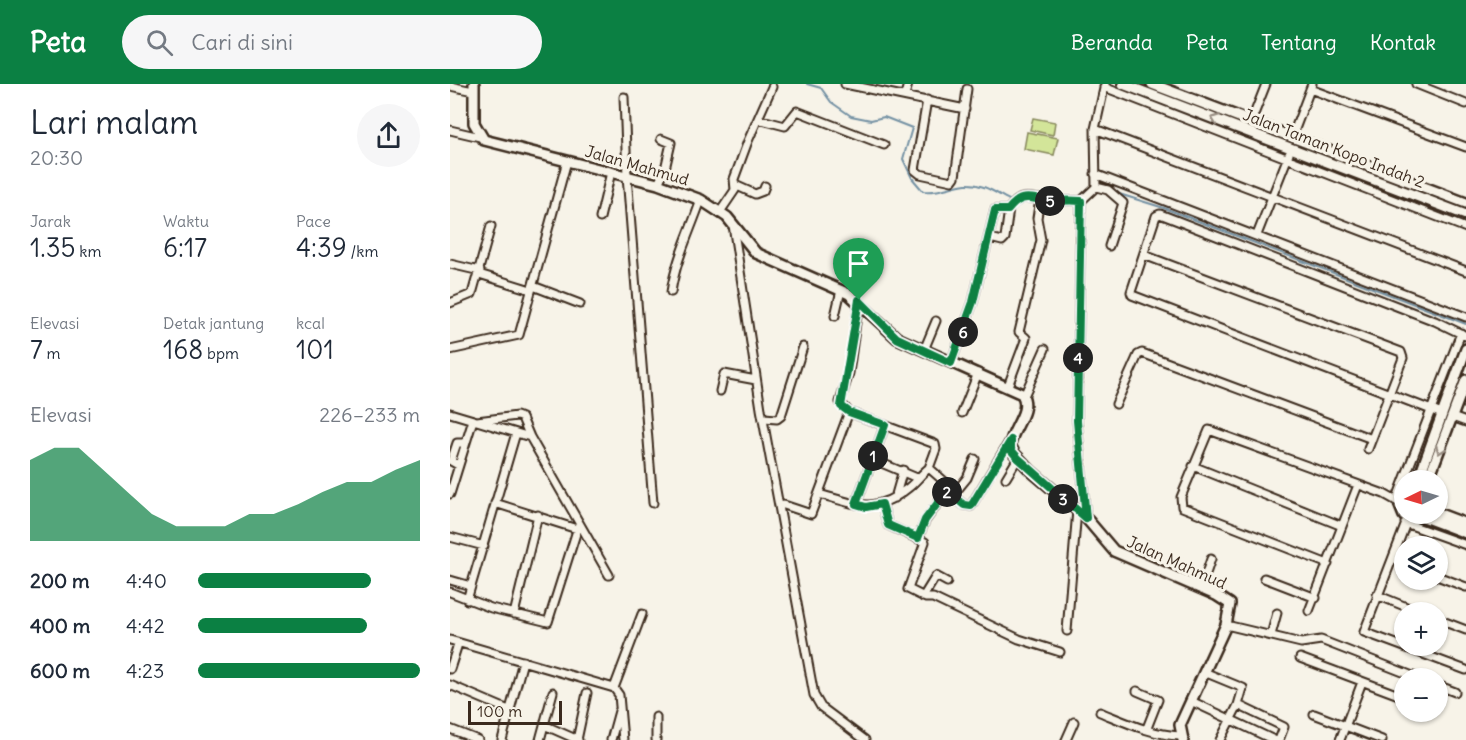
<!DOCTYPE html>
<html lang="id">
<meta charset="utf-8">
<style>
:root{--surface:#fff;--page:#f6f6f7;--text:#1f2937;--muted:#747a83;--accent:#0b8043}
body{margin:0;font-family:Delius,sans-serif;background:var(--page);color:var(--text);height:100vh;display:flex;flex-direction:column;font-size:22px;white-space:nowrap}
*{box-sizing:border-box;margin:0}
p{font-size:20px;color:var(--muted)}
.icon{flex:none;width:33px;height:33px;fill:none;stroke:currentColor;stroke-width:2;stroke-linecap:round;stroke-linejoin:round}
.map{position:relative;flex:1;overflow:hidden}
.details{display:flex;flex-direction:column;background:var(--surface);width:450px}
.details>*{flex:none}
.needle{width:39px;rotate:265deg}
.tools{position:absolute;left:944px;top:386px;display:grid;gap:12px}
.tools a{display:grid;place-items:center;width:54px;height:54px;border-radius:50%;background:var(--surface);box-shadow:0 2px 4px #0004;font-size:30px}
.scale{position:absolute;left:18px;bottom:15px;width:94px;box-sizing:border-box;padding-left:6px;border:3px solid #3b2a1e;border-top:0;font-size:16px;line-height:21px;white-space:nowrap;color:#3b2a1e;-webkit-text-stroke:4px #f7f3e8;paint-order:stroke}
.pin{position:absolute;display:grid;place-items:center;width:51px;height:51px;color:#fff;margin:-62px -26px;border-radius:50% 50% 50% 0;rotate:-45deg;box-shadow:0 0 6px #0007}
.pin .icon{rotate:45deg}
.km{position:absolute;width:30px;height:30px;margin:-15px;border-radius:50%;background:#222;color:#fff;font-size:16px;line-height:30px;text-align:center}
.round{display:grid;place-items:center;flex:none;width:63px;height:63px;border-radius:32px;background:var(--page)}
.overview{display:flex;align-items:center;justify-content:space-between;height:102px;padding:0 30px}
h1{font-size:33px;font-weight:600;line-height:45px}
.metrics{display:grid;grid-template-columns:repeat(3,1fr);gap:9px;height:102px;padding:6px 30px}
.metrics div{display:grid;align-content:center}
.metrics b{font-size:26px;font-weight:600}
.metrics small{font-size:16px;font-weight:400}
.metrics p{font-size:16px}
.chart{height:168px;padding:12px 30px}
.chart p{display:flex;justify-content:space-between}
.chart svg{width:100%;height:108px;margin-top:6px;fill:var(--accent);opacity:.7}
ul{padding:0 30px;list-style:none;font-size:20px}
li{display:grid;grid-template-columns:96px 72px 1fr;align-items:center;height:45px}
li i{height:15px;border-radius:8px;background:var(--accent)}
header{display:flex;align-items:center;gap:36px;box-sizing:border-box;height:84px;padding:0 30px;background:var(--accent);color:#fff}
header strong{font-size:28px}
nav{display:flex;gap:33px;margin-inline-start:auto;font-size:21px}
.search{width:420px;height:54px;background:var(--page);display:flex;align-items:center;gap:15px;box-sizing:border-box;padding:0 21px;border-radius:33px;color:var(--muted);font-size:22px}
main{display:flex;flex:1;min-height:0}
.map>svg:first-child{display:block}
.green{fill:#d3e599;stroke:#87885c;stroke-width:1.5}
.lines{fill:none;stroke-linecap:round;stroke-linejoin:round}
.stream{stroke:#7592a4;stroke-width:2}
.street-casing{stroke:#3b2a1e;stroke-width:11}
.secondary-casing{stroke:#3b2a1e;stroke-width:14}
.street{stroke:#f7f3e8;stroke-width:7}
.secondary{stroke:#f7f3e8;stroke-width:9}
.oneway{stroke:#998e83}
.route-casing{stroke:#fff;stroke-width:12}
.route{stroke:#0b8043;stroke-width:8}
.labels{text-anchor:middle;dominant-baseline:central;stroke-width:6;stroke-linejoin:round;paint-order:stroke}
.street-label{font-size:16px;fill:#3b2a1e;stroke:#f7f3e8}
</style>
<header>
<strong>Peta</strong>
<div class="search"><svg class="icon" aria-label="search" viewBox="0 0 24 24"><circle cx="10" cy="10" r="6"/><path d="M15 15l6 6"/></svg>Cari di sini</div>
<nav><a>Beranda</a><a>Peta</a><a>Tentang</a><a>Kontak</a></nav>
</header>
<main>
<section class="details">
<div class="overview"><div><h1>Lari malam</h1><p>20:30</p></div><a class="round"><svg class="icon" aria-label="share" viewBox="0 0 24 24"><path d="M12 15V3M7 8l5-5 5 5M5 13v7h14v-7"/></svg></a></div>
<div class="metrics">
<div><p>Jarak</p><b>1.35<small> km</small></b></div>
<div><p>Waktu</p><b>6:17</b></div>
<div><p>Pace</p><b>4:39<small> /km</small></b></div>
</div>
<div class="metrics">
<div><p>Elevasi</p><b>7<small> m</small></b></div>
<div><p>Detak jantung</p><b>168<small> bpm</small></b></div>
<div><p>kcal</p><b>101</b></div>
</div>
<div class="chart"><p><span>Elevasi</span>226–233 m</p>
<svg viewBox="0 0 160 44" preserveAspectRatio="none"><path d="M0 44V11L10 6L20 6L30 15L40 24L50 33L60 38L70 38L80 38L90 33L100 33L110 29L120 24L130 20L140 20L150 15L160 11V44z"/></svg>
</div>
<ul>
<li><b>200 m</b>4:40<i style="width:78%"></i></li>
<li><b>400 m</b>4:42<i style="width:76%"></i></li>
<li><b>600 m</b>4:23<i style="width:100%"></i></li>
</ul>
</section>
<div class="map">
<svg width="1016" height="656" viewBox="0 0 1016 656">
<rect width="100%" height="100%" fill="#f7f3e8"/>
<filter id="ink" filterUnits="userSpaceOnUse"><feTurbulence type="fractalNoise" baseFrequency=".0167" numOctaves="2"/><feDisplacementMap in="SourceGraphic" scale="12" xChannelSelector="R" yChannelSelector="G"/><feConvolveMatrix kernelMatrix="1 2 1 2 8 2 1 2 1" color-interpolation-filters="sRGB"/></filter>
<g filter="url(#ink)">
<path class="green" d="M583,34L605,38L603,51L580,46Z
M577,48L608,54L604,71L574,65Z"/>
<g class="lines">
<path class="stream" d="M357,0L371,4L381,18L401,32L421,36L434,33L462,44L453,75L462,94L473,107C489,109 500,102 516,100C533,99 547,110 561,117L564,116
M666,109L714,124L1016,240"/>
<g class="street-casing">
<path id="street" d="M395,0L515,25
M655,0L645,45L646,103L658,106L673,119L659,162
M966,0L1016,20
M0,2L23,7
M654,3L1016,144
M860,5L1016,63
M455,11L458,0
M174,13L177,92L203,419
M477,16L465,86L470,90L502,97L505,93L517,5
M308,35L335,42L347,27L434,61
M801,38L816,0
M645,45L1016,187
M0,46L30,53
M842,53L862,0
M645,90L1016,233
M208,100L215,85L221,59L211,55
M285,101L305,110L313,107L315,102
M270,128L285,106L284,95L298,57L322,3
M150,134L161,88
M283,141L311,325L364,611L371,623L415,656
M807,151L839,70
M540,154L552,157L555,154L559,125
M694,171L951,268L953,274L918,365
M0,180L30,187
M29,190L81,206
M83,202L130,220
M221,208C226,175 240,148 251,116
M0,219L22,210L41,142
M385,232L391,206
M0,266L69,251L117,77
M474,266L486,237
M501,279L523,218L545,126H558C573,106 581,116 602,117C612,117 622,116 631,117
M558,302L576,254L569,248L591,156L587,134L590,115
M270,307L274,290L306,296
M574,312L595,265
M666,320L688,271L692,269L922,355
M399,328L485,360L486,365L479,384
M0,329L80,353L159,491
M512,329L528,289
M992,330L682,211L681,208L706,132L710,130L985,237L1016,252
M1002,333L1016,338
M314,334L327,335L331,332L353,263
M27,337L67,332L72,334L80,353
M422,375L467,394
M8,381L1,377L7,359H15
M743,382L892,442
M556,394L568,374
M954,396L1011,249
M0,410L23,336
M369,410C405,420 425,431 458,404C466,398 471,390 479,384L503,405H508L517,394L525,375
M445,414L453,386
M946,417L954,396
M45,419L127,445
M406,420L435,341
M432,420L438,441L475,458L458,505L476,514H483L569,555L610,568
M334,421L361,430L399,328L390,318L399,289L409,217
M636,434L627,337L631,117L646,103
M958,434L914,548L1016,586
M955,439L1016,461
M0,453L34,462
M468,454L475,437L497,407L514,421L521,422L560,356
M943,474L954,479
M878,480L732,423L731,413L759,346L934,410L950,419
M987,492L1016,503
M814,494L866,514
M0,496L21,502
M751,504L761,475
M0,508L41,524L98,538L129,440
M927,511L969,528
M473,513L486,492L497,498
M17,516L66,349
M859,527L908,401
M64,530L88,431
M987,535L1016,546
M776,541L851,559L871,556L968,594
M617,547L627,426
M821,551L827,529
M0,556L164,604
M850,574L954,613
M0,585L8,560
M754,588L793,604L788,621L770,656
M0,601L61,627
M987,601L1005,608
M687,607L708,616L697,644
M741,617L824,656
M788,621L834,643L829,656
M650,628C675,638 702,651 730,652
M864,630L932,656
M206,633V656
M94,641L128,656
M0,645L28,656
M52,656L73,577
M90,656L103,608
M127,656L137,609
M161,656L169,627
M173,656L169,611L164,604L192,530
M616,656L624,638
M890,656L912,598"/>
</g>
<g class="secondary-casing">
<path id="secondary" d="M24,0V39L34,56L208,100L251,116L277,133L306,169L399,210L447,254L572,310C582,327 562,344 560,361L564,369L581,387L636,434L664,467L766,511L780,520L776,541L730,641L733,656
M673,0L1016,131
M702,0L1016,119
M968,396L1016,265
M978,396L1016,296
M954,413L950,422L954,432L964,435L973,430
M987,429L1016,440
M971,432L1016,449"/>
</g>
<use href="#street" class="street"/>
<use href="#secondary" class="secondary"/>
</g>
<defs><path id="oneway-chevron" d="M-2-3.5L2.5 0L-2 3.5" fill="none" stroke-width="1.6" stroke-linecap="round" stroke-linejoin="round" transform="scale(1.5)"/></defs>
<g class="oneway">
<use href="#oneway-chevron" transform="translate(765 35) rotate(-159)"/>
<use href="#oneway-chevron" transform="translate(990 366) rotate(110)"/>
</g>
</g>
<g class="lines" filter="url(#ink)">
<g class="route-casing">
<path id="route" d="M409,216L391,322L399,328L435,341L406,420L416,423L432,420L438,441L468,454L475,436L497,407L514,421L521,422L561,356V366L568,374L636,434L627,337L631,117C621,116 611,117 601,117C581,116 573,107 558,126H545L523,218L501,279L447,254L409,216"/>
</g>
<use href="#route" class="route"/>
</g>
<g class="labels">
<g class="street-label">
<text transform="translate(884 64) rotate(21)">Jalan Taman Kopo Indah 2</text>
<text transform="translate(187 81) rotate(16)">Jalan Mahmud</text>
<text transform="translate(727 478) rotate(24)">Jalan Mahmud</text>
</g>
</g>
</svg>
<div class="tools">
<a><svg class="needle" viewBox="-14 -14 28 28"><path d="M0-13l5 13h-10z" fill="#e53935"/><path d="M0 13l5-13h-10z" fill="#747a83"/></svg></a>
<a><svg class="icon" aria-label="layers" viewBox="0 0 24 24"><path d="M12 4l9 5-9 5-9-5zM3 14l9 5 9-5"/></svg></a>
<a>+</a>
<a>−</a>
</div>
<div class="scale">100 m</div>
<div class="pin" style="left:409px;top:216px;background:#1e9e55"><svg class="icon" aria-label="arrive" viewBox="0 0 24 24"><path d="M6 21V4h12l-3 4 3 4H6"/></svg></div>
<b class="km" style="left:423px;top:372px">1</b>
<b class="km" style="left:497px;top:408px">2</b>
<b class="km" style="left:613px;top:415px">3</b>
<b class="km" style="left:628px;top:274px">4</b>
<b class="km" style="left:600px;top:117px">5</b>
<b class="km" style="left:513px;top:248px">6</b>
</div>
</main>
